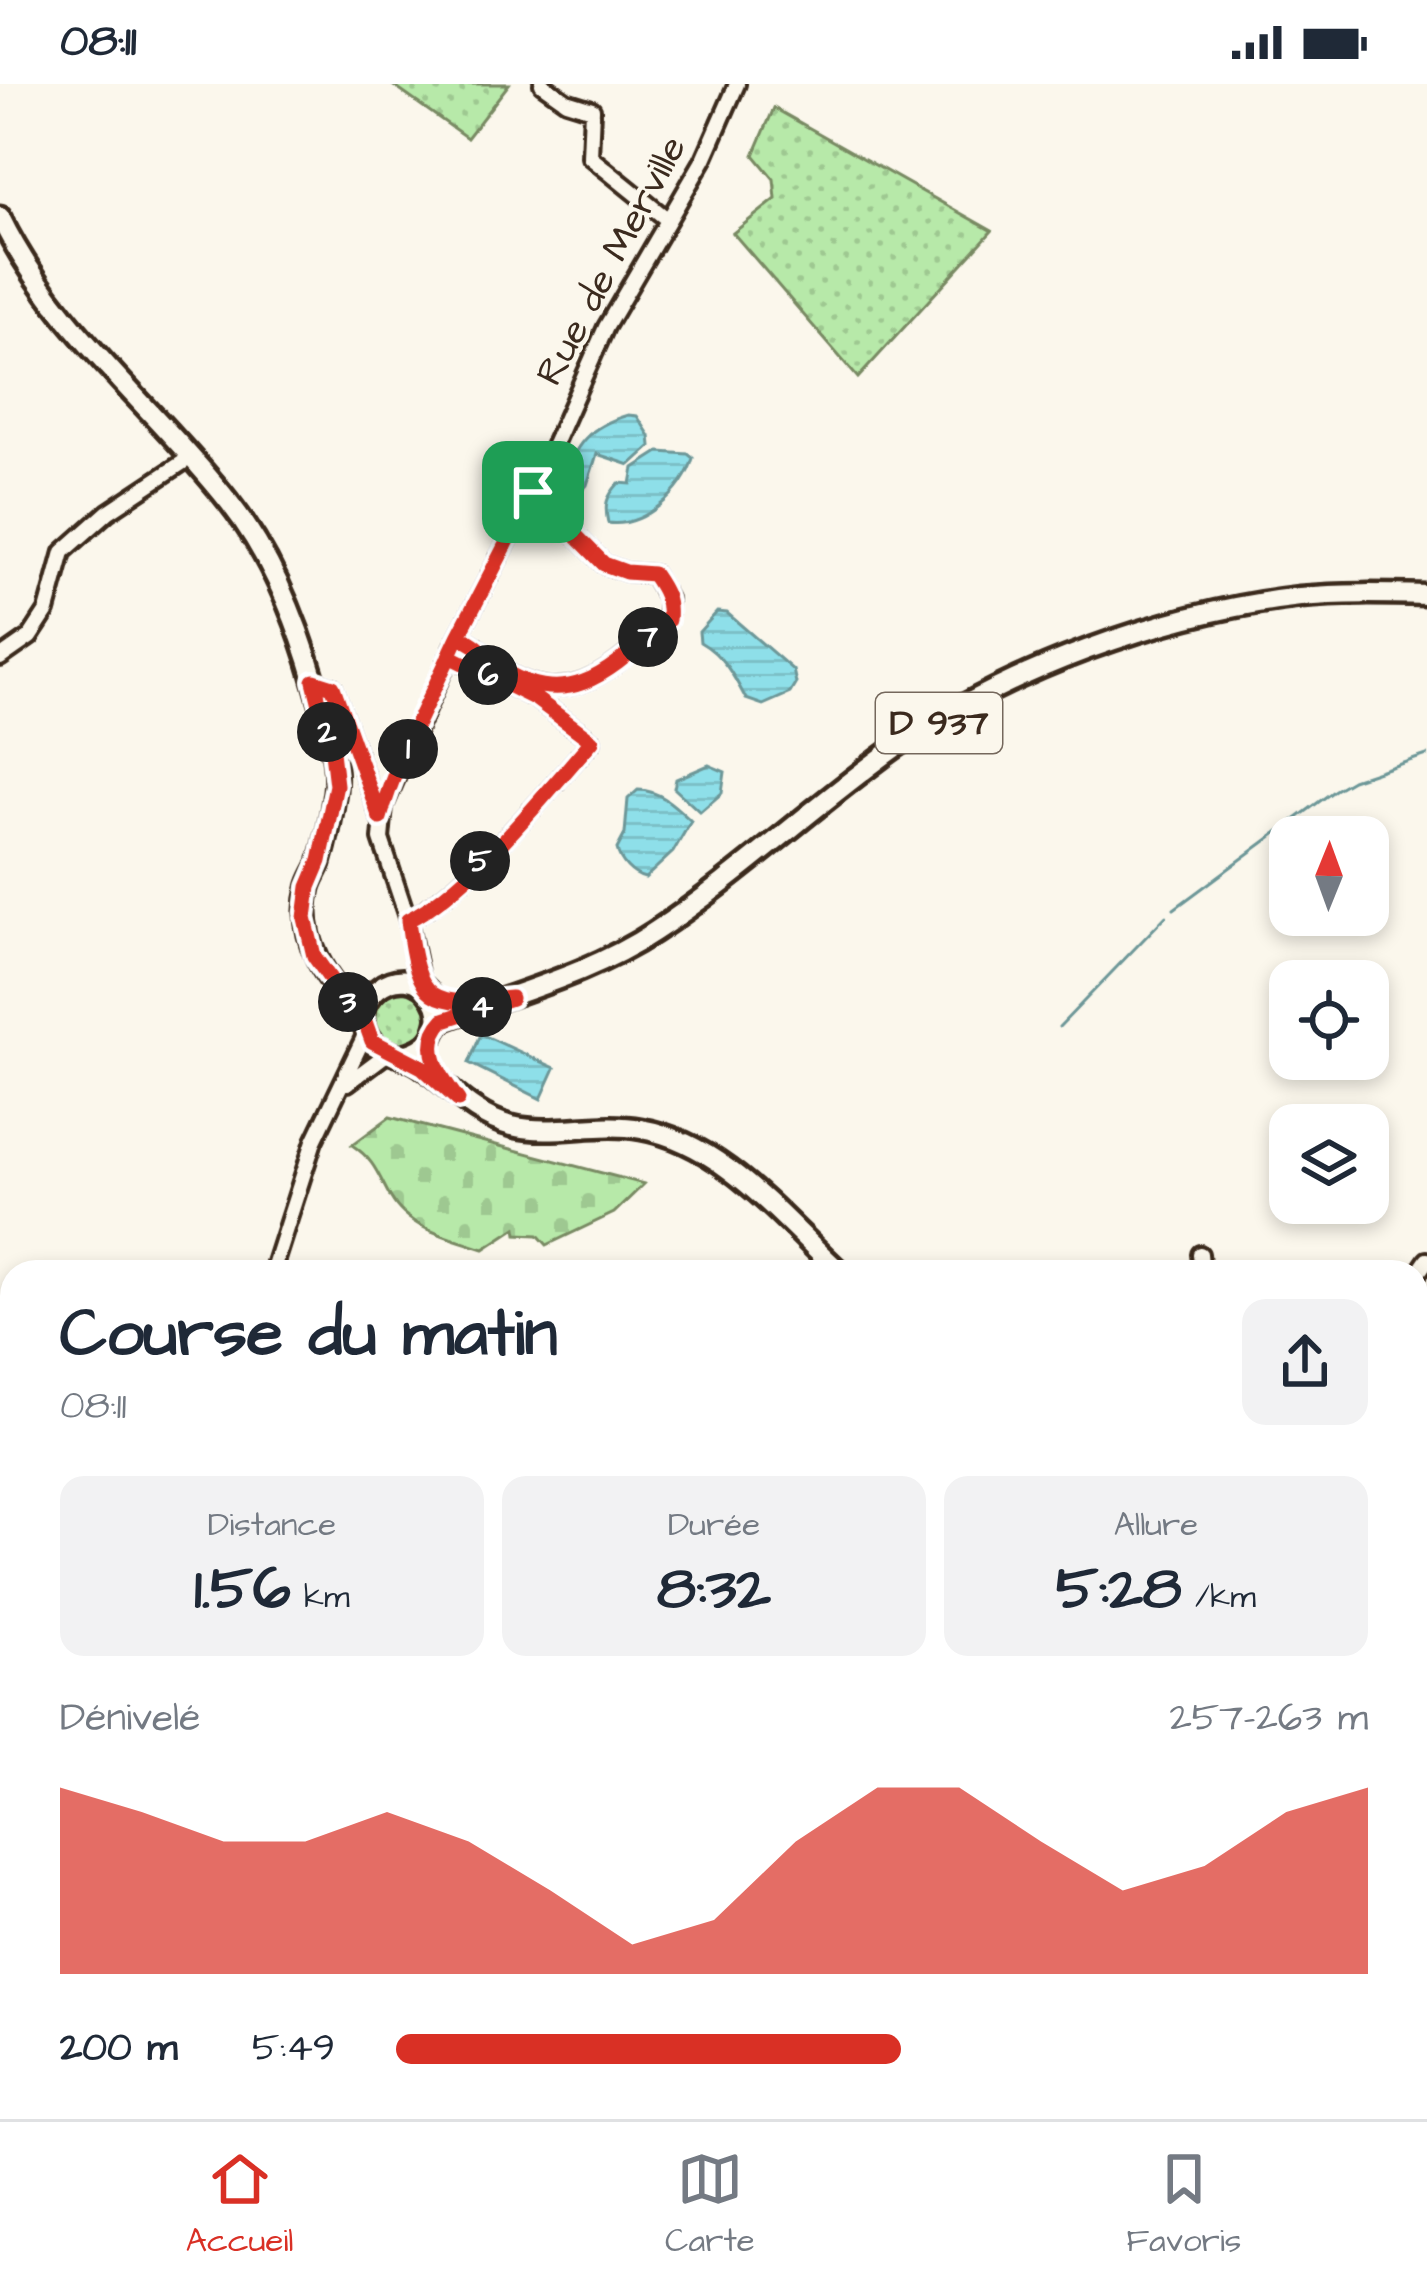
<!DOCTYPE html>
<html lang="fr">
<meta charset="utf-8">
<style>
:root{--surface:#fff;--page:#f2f2f3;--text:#1f2937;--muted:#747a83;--line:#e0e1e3;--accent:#d93025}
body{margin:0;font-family:"Architects Daughter",sans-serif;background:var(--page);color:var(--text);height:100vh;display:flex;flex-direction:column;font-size:45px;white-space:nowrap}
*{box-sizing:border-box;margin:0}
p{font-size:39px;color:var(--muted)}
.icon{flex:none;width:66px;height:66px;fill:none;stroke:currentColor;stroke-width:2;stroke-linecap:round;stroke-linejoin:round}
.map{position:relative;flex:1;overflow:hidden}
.drawer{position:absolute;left:0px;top:1176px;width:1428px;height:861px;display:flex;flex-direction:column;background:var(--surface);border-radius:36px 36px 0 0;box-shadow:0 6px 18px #0003}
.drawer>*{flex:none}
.needle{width:78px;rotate:1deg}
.buttons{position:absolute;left:1269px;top:732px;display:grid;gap:24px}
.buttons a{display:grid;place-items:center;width:120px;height:120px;border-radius:24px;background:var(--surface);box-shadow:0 6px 18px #0003;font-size:60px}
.pin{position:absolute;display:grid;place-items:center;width:102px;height:102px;color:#fff;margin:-51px;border-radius:24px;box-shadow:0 6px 18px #0006}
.km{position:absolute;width:60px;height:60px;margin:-30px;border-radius:50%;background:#222;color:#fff;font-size:33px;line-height:60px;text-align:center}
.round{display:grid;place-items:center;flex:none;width:126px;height:126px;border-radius:24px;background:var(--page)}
.head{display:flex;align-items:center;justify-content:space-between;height:204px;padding:0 60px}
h1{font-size:66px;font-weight:700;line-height:90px}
.figures{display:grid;grid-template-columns:repeat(3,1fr);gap:18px;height:204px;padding:12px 60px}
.figures div{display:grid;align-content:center;border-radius:24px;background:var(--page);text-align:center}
.figures b{font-size:60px;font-weight:700}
.figures small{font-size:33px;font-weight:400}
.figures p{font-size:33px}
.chart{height:336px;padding:24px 60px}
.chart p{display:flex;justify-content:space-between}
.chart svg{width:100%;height:216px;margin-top:12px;fill:var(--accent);opacity:.7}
ul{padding:0 60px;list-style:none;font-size:39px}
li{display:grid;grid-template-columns:192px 144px 1fr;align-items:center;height:90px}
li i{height:30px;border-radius:15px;background:var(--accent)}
.status{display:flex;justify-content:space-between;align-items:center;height:84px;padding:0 60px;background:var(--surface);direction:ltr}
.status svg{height:33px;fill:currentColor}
.tab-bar{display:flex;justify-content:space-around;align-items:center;height:168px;border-top:3px solid var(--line);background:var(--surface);font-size:33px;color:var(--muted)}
.tab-bar a{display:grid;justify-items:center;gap:6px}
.tab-bar .selected{color:var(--accent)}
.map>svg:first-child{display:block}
.grass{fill:url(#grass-dots);stroke:#798a64;stroke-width:3}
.cemetery{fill:url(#cemetery-stones);stroke:#798a64;stroke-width:3}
.water{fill:url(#water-rules);stroke:#6d9798;stroke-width:3}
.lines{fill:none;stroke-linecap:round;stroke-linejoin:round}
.stream{stroke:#6d9798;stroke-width:3}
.minor-casing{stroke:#3b2a1e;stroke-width:22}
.major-casing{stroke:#3b2a1e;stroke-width:27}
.minor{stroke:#fbf7ec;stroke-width:14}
.major{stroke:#fbf7ec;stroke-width:18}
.route-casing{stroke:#fff;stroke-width:24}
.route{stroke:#d93025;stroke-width:15}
.labels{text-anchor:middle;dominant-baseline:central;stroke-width:9;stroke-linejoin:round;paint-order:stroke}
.shield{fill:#fbf7ec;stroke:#75685c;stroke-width:3}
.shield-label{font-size:36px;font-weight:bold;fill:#3b2a1e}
.street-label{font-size:39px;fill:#3b2a1e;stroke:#fbf7ec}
</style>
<div class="status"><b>08:11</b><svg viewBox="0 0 49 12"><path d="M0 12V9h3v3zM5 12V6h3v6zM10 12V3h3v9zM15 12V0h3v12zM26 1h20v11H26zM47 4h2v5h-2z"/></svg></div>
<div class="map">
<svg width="1427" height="2035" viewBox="0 0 1427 2035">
<defs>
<pattern id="grass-dots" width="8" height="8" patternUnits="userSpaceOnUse" patternTransform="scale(3)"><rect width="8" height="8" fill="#b7e9a9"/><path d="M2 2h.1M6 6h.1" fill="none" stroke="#9ec891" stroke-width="1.8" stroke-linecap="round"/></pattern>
<pattern id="cemetery-stones" width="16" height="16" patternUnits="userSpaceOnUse" patternTransform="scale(3)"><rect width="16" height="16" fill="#b7e9a9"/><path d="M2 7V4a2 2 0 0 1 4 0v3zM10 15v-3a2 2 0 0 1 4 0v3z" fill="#9ec891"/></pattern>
<pattern id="water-rules" width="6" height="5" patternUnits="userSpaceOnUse" patternTransform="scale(3)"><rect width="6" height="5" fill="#8edfe9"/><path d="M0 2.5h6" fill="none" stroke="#7bc0c7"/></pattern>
</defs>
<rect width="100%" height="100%" fill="#fbf7ec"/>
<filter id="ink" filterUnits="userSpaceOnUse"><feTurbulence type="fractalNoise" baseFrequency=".00833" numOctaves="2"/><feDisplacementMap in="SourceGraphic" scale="24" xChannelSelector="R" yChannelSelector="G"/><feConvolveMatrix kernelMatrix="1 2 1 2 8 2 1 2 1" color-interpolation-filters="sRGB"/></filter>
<g filter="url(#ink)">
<path class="grass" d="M391,0H509L467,54Z
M774,24L992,147L858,294L733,149L776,115L774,95L754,71Z
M374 934a27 27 0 1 1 54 0a27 27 0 1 1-54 0Z"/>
<path class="cemetery" d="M390,1033L644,1100L614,1129L547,1161L538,1151L517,1150L516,1144L484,1165C452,1154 409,1146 391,1114C378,1092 376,1077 352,1061Z"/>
<path class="water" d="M628,331L637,332L650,352L651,362L630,381L597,370L587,401L567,425L561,424L554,413C575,369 577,346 628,331Z
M659,368L688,370L693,374C684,407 644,444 608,439C604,421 606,413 619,399L631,400L634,384Z
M717,528L727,529L793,586L796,599L790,609L763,621L746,615C734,592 723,571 700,558L699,548Z
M709,681L725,688L722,709L700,728L674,704L676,695Z
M638,706C660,706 676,723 691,737L673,768L645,794C632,791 620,778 617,765L625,750L628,715Z
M481,950L555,984L541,1015L469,979Z"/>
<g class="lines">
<path class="stream" d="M1174,825L1335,706L1352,696L1427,671
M1059,943L1166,832"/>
<g class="minor-casing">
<path id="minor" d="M542,0L566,17L592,25L590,73L668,136
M458,553C479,559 486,574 503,586C573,630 616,580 667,536L668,515L653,490L626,488L604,480L533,408
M0,574L30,553L47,527L63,468L108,428L191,373
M314,597L333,603L380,734
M408,836C469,805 545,710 592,657L536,615L449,572
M422,903L408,836L381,755L384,722L458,553L533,408L606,243L704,75L737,0
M348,999L388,969
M1200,1170L1202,1188
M272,1188L314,1057L366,949
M1416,1192L1427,1176
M1416,1672L1427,1675
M0,1808L12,1795
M0,1834L12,1850
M1416,1975L1427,1960
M151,2025L159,2035
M397,2025L402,2031L417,2034L430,2025
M803,2025L812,2035
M34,2035L45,2025
M242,2035L257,2025
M600,2035L614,2025
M751,2035L762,2025
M981,2035L995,2025
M1362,2035L1373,2025"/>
</g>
<g class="major-casing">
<path id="major" d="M0,133C54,245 154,322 229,418C270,470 297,536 315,599C324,632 339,673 335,707C332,730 327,756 320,779C317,787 311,795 309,804C296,853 327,901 363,931
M437,942L444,936C514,909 591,890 654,848C738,793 812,723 893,665C1004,587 1165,528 1300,513C1342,509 1384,510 1427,511
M403,971C420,967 433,959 437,942C440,933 438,922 433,914C405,867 332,920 379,964C394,972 407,972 421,982C452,1005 473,1032 512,1042C555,1052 598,1037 641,1045C723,1059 781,1134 840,1188
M1409,2025L1420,2035"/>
</g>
<use href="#minor" class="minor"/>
<use href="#major" class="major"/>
</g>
</g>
<g class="lines" filter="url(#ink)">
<g class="route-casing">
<path id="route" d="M533,408L458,553C432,612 397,672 380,734L333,603L314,597L332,668L336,701L320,777L309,803L305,834L314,872L343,913L363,932L372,957L422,983L458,1016C440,992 419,962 444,936L511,914C430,923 418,920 408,836C469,806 545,710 592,657L536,615L449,572L458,553C479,559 486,574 503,586C573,631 616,580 668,536C670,516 664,506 653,490L626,488L604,480L533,408"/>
</g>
<use href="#route" class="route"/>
</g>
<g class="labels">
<rect class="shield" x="876" y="609" width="126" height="60" rx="9"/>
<g class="shield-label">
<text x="939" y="639">D 937</text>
</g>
<g class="street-label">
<text transform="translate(612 177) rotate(-62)">Rue de Merville</text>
</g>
</g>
</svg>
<div class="buttons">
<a><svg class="needle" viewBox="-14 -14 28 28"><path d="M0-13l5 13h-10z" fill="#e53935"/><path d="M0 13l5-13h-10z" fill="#747a83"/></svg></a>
<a><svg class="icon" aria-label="locate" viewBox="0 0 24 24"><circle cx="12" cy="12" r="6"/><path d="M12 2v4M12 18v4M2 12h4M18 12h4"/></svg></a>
<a><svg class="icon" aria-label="layers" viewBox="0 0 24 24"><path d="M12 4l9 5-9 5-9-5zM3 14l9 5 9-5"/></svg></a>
</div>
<div class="pin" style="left:533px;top:408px;background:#1e9e55"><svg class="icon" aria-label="arrive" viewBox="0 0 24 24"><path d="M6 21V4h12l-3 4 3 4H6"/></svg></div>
<b class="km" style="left:408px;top:665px">1</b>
<b class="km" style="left:327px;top:648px">2</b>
<b class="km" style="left:348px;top:918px">3</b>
<b class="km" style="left:482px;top:923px">4</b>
<b class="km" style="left:480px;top:777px">5</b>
<b class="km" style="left:488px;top:591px">6</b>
<b class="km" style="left:648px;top:553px">7</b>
<section class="drawer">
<div class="head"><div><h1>Course du matin</h1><p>08:11</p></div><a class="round"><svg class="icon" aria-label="share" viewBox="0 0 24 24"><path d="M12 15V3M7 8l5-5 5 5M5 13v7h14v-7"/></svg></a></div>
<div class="figures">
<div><p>Distance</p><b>1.56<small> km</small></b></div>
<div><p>Durée</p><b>8:32</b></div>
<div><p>Allure</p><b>5:28<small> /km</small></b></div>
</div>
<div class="chart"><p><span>Dénivelé</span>257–263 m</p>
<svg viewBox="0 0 160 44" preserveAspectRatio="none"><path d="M0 44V6L10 11L20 17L30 17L40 11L50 17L60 27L70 38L80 33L90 17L100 6L110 6L120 17L130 27L140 22L150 11L160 6V44z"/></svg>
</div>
<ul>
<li><b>200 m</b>5:49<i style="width:52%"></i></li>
</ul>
</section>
</div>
<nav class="tab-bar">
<a class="selected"><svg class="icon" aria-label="home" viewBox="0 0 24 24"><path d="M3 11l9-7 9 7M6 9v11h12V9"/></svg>Accueil</a>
<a><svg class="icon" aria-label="map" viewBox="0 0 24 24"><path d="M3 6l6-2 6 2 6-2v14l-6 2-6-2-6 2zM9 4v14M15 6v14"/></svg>Carte</a>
<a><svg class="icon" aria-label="saved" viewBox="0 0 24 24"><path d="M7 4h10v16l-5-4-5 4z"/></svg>Favoris</a>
</nav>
